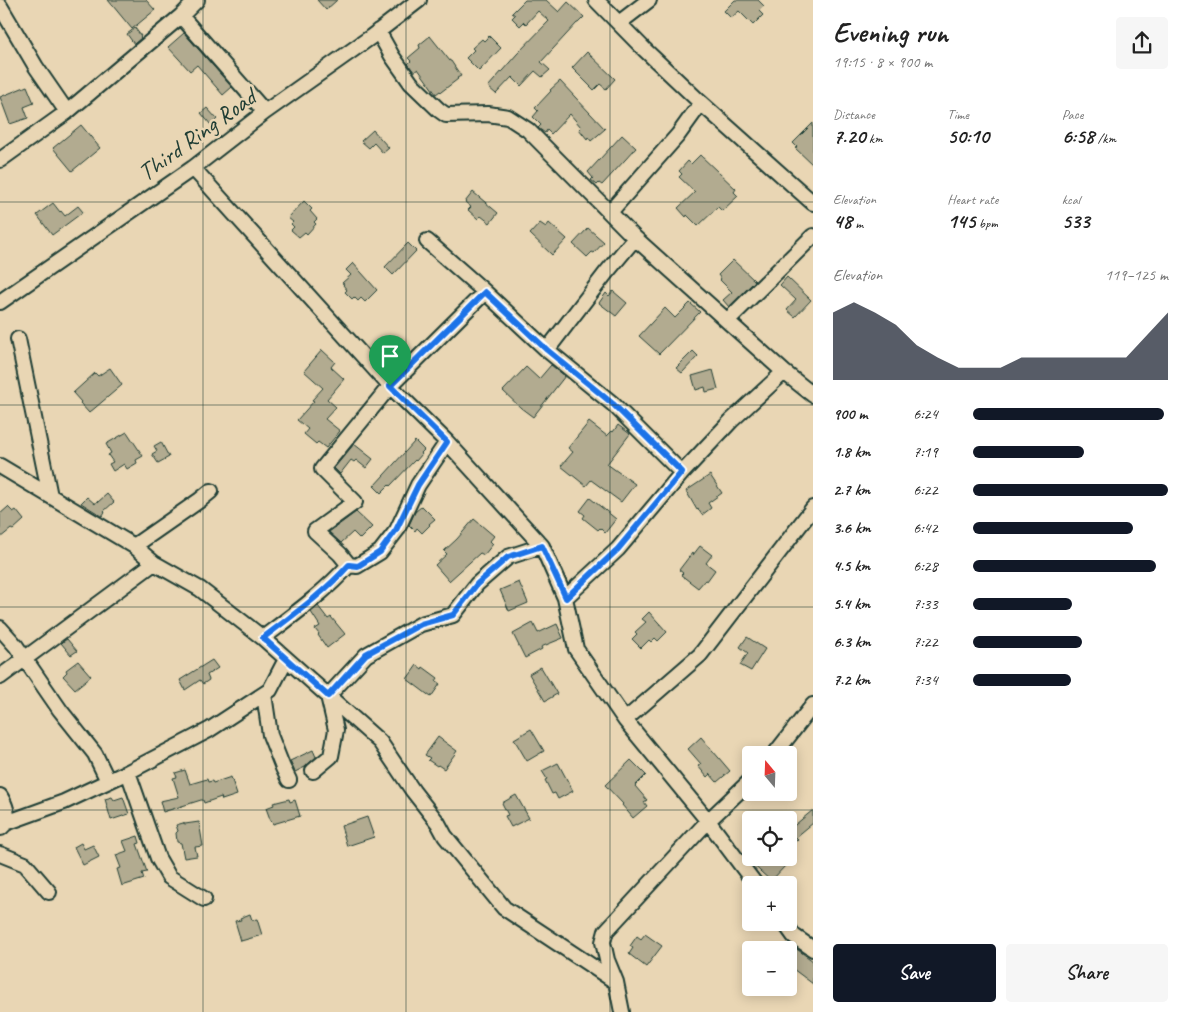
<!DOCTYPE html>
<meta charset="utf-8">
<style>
:root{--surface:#fff;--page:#f6f6f6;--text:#222;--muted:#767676;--accent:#111827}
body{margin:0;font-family:Caveat,sans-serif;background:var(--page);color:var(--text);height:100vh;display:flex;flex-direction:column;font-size:19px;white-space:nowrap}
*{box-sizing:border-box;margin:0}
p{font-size:16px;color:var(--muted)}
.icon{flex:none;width:28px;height:28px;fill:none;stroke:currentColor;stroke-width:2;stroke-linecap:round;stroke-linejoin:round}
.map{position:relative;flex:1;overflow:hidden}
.drawer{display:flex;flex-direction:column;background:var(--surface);width:375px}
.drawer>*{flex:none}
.needle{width:32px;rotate:341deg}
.buttons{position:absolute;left:742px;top:746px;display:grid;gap:10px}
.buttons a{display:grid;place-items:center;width:55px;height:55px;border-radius:5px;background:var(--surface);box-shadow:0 2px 12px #0003;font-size:25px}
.pin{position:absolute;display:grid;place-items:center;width:42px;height:42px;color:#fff;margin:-51px -21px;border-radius:50% 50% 50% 0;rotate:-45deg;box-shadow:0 0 5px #0007}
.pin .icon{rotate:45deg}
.round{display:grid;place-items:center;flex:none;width:52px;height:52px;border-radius:5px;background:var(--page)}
.headline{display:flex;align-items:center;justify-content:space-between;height:85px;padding:0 20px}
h1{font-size:28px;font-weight:600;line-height:38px}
.figures{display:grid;grid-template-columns:repeat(3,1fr);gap:8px;height:85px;padding:5px 20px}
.figures div{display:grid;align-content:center}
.figures b{font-size:21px;font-weight:600}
.figures small{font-size:14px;font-weight:400}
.figures p{font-size:14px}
.chart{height:140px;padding:10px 20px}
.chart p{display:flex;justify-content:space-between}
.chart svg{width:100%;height:90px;margin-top:5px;fill:var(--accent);opacity:.7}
.button{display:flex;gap:10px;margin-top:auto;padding:10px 20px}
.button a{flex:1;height:58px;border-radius:5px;background:var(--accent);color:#fff;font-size:20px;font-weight:600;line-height:58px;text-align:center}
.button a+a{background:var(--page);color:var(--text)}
ul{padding:0 20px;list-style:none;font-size:16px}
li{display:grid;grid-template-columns:80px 60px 1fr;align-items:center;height:38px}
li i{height:12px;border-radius:6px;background:var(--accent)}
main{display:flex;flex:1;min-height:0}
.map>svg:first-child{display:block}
.building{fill:#b2ab90;stroke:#1f3d34}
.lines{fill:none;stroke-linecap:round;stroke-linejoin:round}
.minor-casing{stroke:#1f3d34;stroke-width:18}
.minor{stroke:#e9d6b4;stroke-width:14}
.route-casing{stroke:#fff;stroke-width:10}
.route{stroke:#1a73e8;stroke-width:6}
.grid{fill:none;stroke:#1f3d34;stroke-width:1;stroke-opacity:0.55}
.labels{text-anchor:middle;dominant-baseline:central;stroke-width:5;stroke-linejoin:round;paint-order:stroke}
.street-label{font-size:25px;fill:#1f3d34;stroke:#e9d6b4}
</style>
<main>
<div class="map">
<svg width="813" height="1012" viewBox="0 0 813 1012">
<rect width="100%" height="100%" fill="#e9d6b4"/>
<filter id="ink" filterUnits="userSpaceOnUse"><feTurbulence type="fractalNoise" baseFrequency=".02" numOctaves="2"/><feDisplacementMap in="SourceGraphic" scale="10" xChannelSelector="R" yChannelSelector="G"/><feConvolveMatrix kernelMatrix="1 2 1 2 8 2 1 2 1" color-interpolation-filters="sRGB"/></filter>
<g filter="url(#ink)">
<path class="building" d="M108,0H146L155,10L132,29Z
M317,0H337L326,10Z
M525,0H546L559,12L568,2L584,17L578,23H577L541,62L550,70L542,77L535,71L521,86L512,77L496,94L488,87L517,54L549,21L538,11L526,24L524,22L520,26L512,18L515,15L512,13Z
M735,0H758L764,6L759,11L763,15L753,25L739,11L731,18L724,11Z
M135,28L141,36L140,37L141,38L134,44L127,34Z
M184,33L232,87L223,95L197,65L190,71L168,47Z
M430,36L450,61H451L461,76L457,78L458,79L441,92L440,91L436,94L418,69L414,72L408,64L411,61L408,58L420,48L419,45Z
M489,36L501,48L479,71L466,58L474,50L472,48L482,39L484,41Z
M587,52L615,79L606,89L600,84L594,90L572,68Z
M560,81L605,129L591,141L588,137L587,139L579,129L581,127L570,114L551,134L547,130L545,133L538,128L541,125L533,117L538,111L535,108L551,91L550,90Z
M27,86L34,103L24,107L28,118L10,124L0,97Z
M207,108L217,119L211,125L201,113Z
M813,123V165L795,148L797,147L793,143Z
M81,125L100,148L72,171L53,148Z
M373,130L389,148L383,153L374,143L369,148L361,141Z
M622,135L636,148L602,185L599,183L597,185L591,180L593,178L588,172Z
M700,155L736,189L734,192L738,196L722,211L718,207L698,226L687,215L686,217L678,208L695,192L679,177L682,174L679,171L688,161L691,164Z
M473,192L498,213L490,223L481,216L478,219L468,210L471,207L465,202Z
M304,201L312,209L310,211L317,219L314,222L316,224L307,234L305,232L299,237L291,230L294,227L291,224L293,222L288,218Z
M53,203L60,212L61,211L65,216L78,206L83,212L52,235L37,215Z
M540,223L546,227L549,223L567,239L552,255L530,234Z
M588,228L604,242L594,253L592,252L587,257L573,244Z
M408,243L416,251L393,275L385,267Z
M733,260L755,281L729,307L723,300L732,292L720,280L721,279L718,275Z
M353,263L377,290L365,302L361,298L358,301L354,297L352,299L345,292L347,290L343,285L344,284L342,283L351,275L346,270Z
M787,277L811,300L795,317L787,310L796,300L780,285Z
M613,291L627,303L616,316L599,303L606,293L609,296Z
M690,303L700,312L659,354L639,336L665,308L675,318Z
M322,350L335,362L331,367L344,379L327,399L336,407L325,419L340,431L326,448L318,442L316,444L304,434L308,429L297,420L314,401L312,400L323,388L304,371Z
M693,351L698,356L682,373L676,368Z
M551,365L565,376L533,417L521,408L503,391L526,367L539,379Z
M110,368L122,385L89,413L80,403L81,402L73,393L95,373L98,376Z
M713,370L718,389L706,392L705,387L696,390L692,376Z
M589,422L607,436L612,431L613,432L618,425L630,434L607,464L635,484L621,502L591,480L586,486L561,466L573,452L568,448Z
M127,432L143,456L136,460L137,463L127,469L124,464L113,471L109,464L113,462L108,455L111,453L106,444Z
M415,441L424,450L421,453L422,454L416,461L415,460L390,486L389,485L381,493L374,486Z
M161,442L169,457L158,463L152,454L157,451L154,446Z
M354,444L373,459L366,468L356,460L354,462L351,460L340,474L334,468Z
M710,475L722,493L708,503L711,508L702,515L698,509L697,510L686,491Z
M107,494L114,502L104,511L105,512L102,516L81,503L87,497L95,504L97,501L98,502Z
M590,498L616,519L605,533L600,528L598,530L583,518L585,515L580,511Z
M422,506L435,519L429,524L430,525L422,533L417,528L415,531L409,525L415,512Z
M8,507L13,512L16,510L24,520L13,530L11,529L0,538V514Z
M356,512L372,527L360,539L353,532L341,543L329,532Z
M474,519L494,536L490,541L493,544L484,555L480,553L449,581L435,565L447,554L444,551L457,539Z
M700,546L712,555L706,563L715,570L707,581L705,580L698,588L681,575L683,573L679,570L692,553L693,555Z
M519,582L528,603L509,611L500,590Z
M318,606L328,619L331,617L345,634L327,648L318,635L319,634L315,629L320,626L311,612Z
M649,612L667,632L658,641L655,638L651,642L649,640L641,648L632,639L637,634L635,632L646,622L642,619Z
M533,623L538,633L557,624L563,638L541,647L542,649L525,658L513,634Z
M747,637L765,649L751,671L740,665L748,653L740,647Z
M67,639L77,651L71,655L61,643Z
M212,660L218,668L207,675L209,680L203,684L200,680L185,690L180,680Z
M78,661L91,676L75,689L63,676L67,672L66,670Z
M417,665L422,669L423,667L438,678L436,681L440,684L431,697L407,679Z
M541,667L557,694L545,701L529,674Z
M531,729L544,751L527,761L514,739Z
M438,737L457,751L444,769L438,765L437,766L428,760L430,758L425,755Z
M701,737L730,771L717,782L710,774L707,777L698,766L701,764L688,749Z
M313,750L316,757L305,767L295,772L290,761Z
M631,760L646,775L635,786L647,800L644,802L647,806L633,818L622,805L623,804L605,785Z
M558,763L573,791L558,799L555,793L552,794L545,780L547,779L542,771Z
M185,770L190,784L207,779L208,782L212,781L213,783L231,777L237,795L222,800L221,797L204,803L203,800H201L163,812L160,801L179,797L173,778L177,777L175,773Z
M516,795L529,818L511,827L505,816L508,815L502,803Z
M112,797L114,800L123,797L129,814L111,820L105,799Z
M289,799L290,802L295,800L300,816L273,824L270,819L266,808L274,805L273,803Z
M813,810V823L796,837L798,839L789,847V827L790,829Z
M367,817L374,837L347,846L341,826Z
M199,822L203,846L195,847L197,856L184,858L181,843L177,842L176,833L178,831L176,825L183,823L185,824Z
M138,836L140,843L137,844L147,872L142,873L144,879L122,886L117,869L121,868L116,855L127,851L123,841Z
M81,843L84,849L93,845L99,857L83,865L74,847Z
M755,858H778L786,865L771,881L750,862Z
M250,914L252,920L257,919L262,935L241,941L235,921L241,920L240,918Z
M645,934L662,946L646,967L629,954L633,948L630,946L637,936L641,939Z
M794,947L813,961V984L789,966V954Z"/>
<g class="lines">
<g class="minor-casing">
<path id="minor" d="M596,0L645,50L701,103L813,203
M0,6L36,67L67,112
M181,16L265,112
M619,23L649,0
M378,31L392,56L411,83L439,110L446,115L488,114L508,117L528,130L635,238L784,372L813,395
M0,160L67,112L181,16L197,0
M193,168L390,386L447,442L542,546L565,598L576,649L625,720L708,821L756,885
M610,212L678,135L701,103
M427,241L485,292L547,350L613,404L682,473
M0,302L193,168L265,112L371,37L419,0
M728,320L813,236
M18,339L50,496
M547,350L606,273L635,238
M0,466L134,546L154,563L200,589L263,638L380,742L413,791L438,823L445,836L504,908L616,982
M134,546L200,500L211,491
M349,565L357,566L380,552L397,530L418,485L447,442
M565,598L618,549L682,473L731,421L784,372
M0,628L16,646L60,710L95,754L108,781
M263,638C293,615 324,593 349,565L340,554L315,531L355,502L322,469L390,386L485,292
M0,677L154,563
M264,694L270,735L283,768L289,780
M625,720L700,655L813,508
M774,755L813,705
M313,771L331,756L336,730L328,696L366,655L421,624L453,615L477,584L508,557L542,546
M128,772L158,858L169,877L204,899
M0,796C6,806 8,812 6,823L1,828
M6,823L64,802L128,772L209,730L270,690L283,665L288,661
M0,854L25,864L49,892
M784,922L794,936L813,949
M622,1012L616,982L607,960L603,942L606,931L708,821L751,780"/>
</g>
<use href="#minor" class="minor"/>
</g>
</g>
<g class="lines" filter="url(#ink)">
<g class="route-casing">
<path id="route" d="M485,292L547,350L613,404L682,472L618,549L566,598L542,546L508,557L477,584L453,615L421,624L366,654L328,696L263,638C293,615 324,593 349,565L358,566L380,552L396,530L418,485L447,442L390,386Z"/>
</g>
<use href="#route" class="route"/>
</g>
<path class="grid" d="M203,0V1012M406,0V1012M610,0V1012M0,202H813M0,405H813M0,607H813M0,810H813"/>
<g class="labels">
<g class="street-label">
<text transform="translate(197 135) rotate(-36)">Third Ring Road</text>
</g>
</g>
</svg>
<div class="buttons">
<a><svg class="needle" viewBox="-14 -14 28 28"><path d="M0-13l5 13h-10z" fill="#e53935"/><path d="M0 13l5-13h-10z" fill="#767676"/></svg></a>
<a><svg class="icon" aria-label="locate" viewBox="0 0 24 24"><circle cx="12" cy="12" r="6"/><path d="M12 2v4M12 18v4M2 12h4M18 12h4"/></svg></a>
<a>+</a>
<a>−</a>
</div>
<div class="pin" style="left:390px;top:386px;background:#1e9e55"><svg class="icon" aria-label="arrive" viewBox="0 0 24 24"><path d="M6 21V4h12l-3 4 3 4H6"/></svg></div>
</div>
<section class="drawer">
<div class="headline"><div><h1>Evening run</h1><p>19:15 · 8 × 900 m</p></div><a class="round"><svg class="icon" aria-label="share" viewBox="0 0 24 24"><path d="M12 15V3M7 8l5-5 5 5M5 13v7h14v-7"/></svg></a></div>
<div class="figures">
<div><p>Distance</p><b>7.20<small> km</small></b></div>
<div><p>Time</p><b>50:10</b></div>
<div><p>Pace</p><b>6:58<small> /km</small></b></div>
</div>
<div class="figures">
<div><p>Elevation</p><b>48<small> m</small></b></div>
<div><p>Heart rate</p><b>145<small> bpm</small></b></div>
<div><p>kcal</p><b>533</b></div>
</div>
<div class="chart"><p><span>Elevation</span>119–125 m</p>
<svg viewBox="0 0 160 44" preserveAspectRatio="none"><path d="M0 44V11L10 6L20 11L30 17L40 27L50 33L60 38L70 38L80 38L90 33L100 33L110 33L120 33L130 33L140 33L150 22L160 11V44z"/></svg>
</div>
<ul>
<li><b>900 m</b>6:24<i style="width:98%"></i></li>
<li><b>1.8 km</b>7:19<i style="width:57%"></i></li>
<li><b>2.7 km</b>6:22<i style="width:100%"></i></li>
<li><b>3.6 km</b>6:42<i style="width:82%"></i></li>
<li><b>4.5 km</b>6:28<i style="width:94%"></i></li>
<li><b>5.4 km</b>7:33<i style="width:51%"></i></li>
<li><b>6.3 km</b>7:22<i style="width:56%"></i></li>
<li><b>7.2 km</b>7:34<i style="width:50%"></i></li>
</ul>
<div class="button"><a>Save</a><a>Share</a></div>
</section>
</main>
